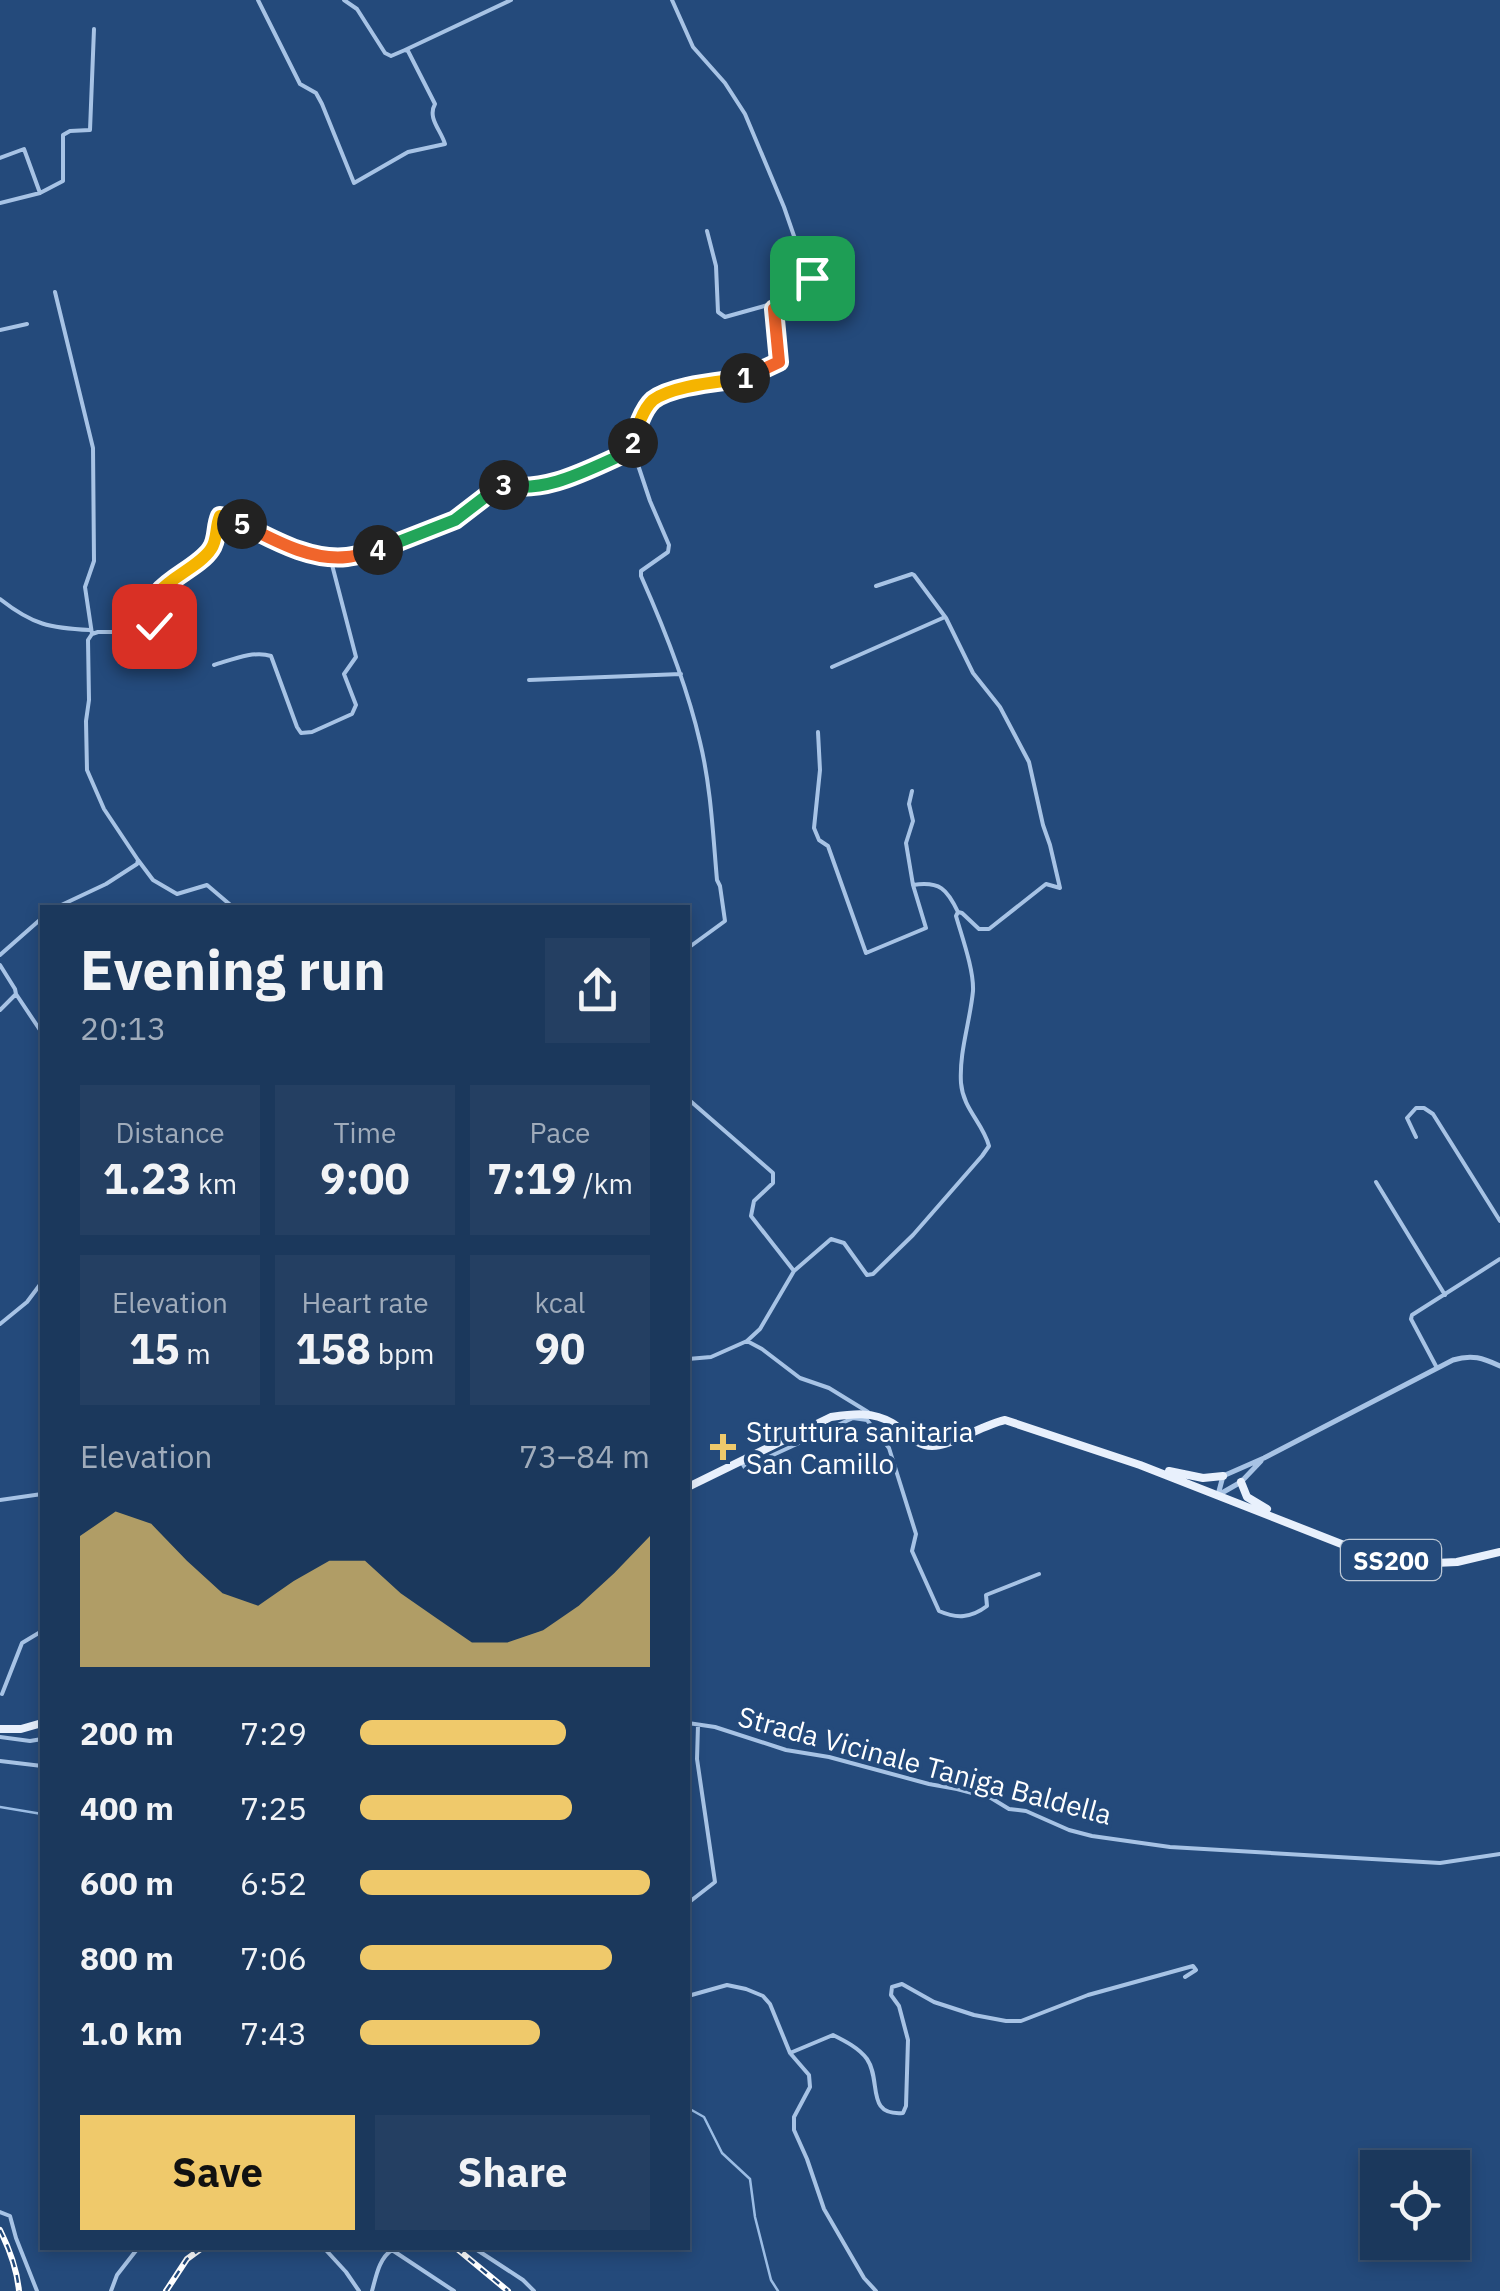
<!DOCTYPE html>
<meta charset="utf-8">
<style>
:root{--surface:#1b385c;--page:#243f62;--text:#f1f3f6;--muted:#a0acbb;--line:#395272;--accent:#efc96b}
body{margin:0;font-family:"IBM Plex Sans",sans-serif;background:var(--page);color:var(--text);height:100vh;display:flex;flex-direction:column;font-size:38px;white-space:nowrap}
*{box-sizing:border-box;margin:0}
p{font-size:32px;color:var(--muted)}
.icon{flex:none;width:55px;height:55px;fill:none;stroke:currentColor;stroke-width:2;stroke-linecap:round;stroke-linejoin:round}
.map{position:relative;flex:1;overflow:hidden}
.sheet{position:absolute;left:40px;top:905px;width:650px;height:1345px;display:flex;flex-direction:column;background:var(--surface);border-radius:0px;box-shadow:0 5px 15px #0003,0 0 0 2px var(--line)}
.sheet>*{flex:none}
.controls{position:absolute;left:1360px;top:2150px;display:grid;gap:20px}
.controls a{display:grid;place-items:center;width:110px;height:110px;border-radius:0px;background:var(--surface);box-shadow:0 5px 15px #0003,0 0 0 2px var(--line);font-size:50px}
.pin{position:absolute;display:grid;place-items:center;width:85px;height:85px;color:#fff;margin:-42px;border-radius:20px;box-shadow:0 5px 15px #0006}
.km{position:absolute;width:50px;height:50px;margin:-25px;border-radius:50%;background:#222;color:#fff;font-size:28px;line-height:50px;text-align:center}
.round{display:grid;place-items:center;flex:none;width:105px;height:105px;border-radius:0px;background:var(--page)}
.head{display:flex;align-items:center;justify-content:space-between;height:170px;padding:0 40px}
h1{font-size:55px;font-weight:700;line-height:75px}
.stats{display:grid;grid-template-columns:repeat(3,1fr);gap:15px;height:170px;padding:10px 40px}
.stats div{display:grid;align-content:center;border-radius:0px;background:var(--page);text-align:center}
.stats b{font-size:42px;font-weight:700}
.stats small{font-size:28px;font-weight:400}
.stats p{font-size:28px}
.chart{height:280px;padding:20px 40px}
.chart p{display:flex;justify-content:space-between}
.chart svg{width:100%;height:180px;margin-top:10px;fill:var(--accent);opacity:.7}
.cta{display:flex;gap:20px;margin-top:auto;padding:20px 40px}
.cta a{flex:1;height:115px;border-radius:0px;background:var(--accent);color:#111;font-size:40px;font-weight:700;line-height:115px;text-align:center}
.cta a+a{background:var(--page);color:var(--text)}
ul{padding:0 40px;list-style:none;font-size:32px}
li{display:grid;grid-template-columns:160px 120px 1fr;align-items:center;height:75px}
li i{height:25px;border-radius:12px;background:var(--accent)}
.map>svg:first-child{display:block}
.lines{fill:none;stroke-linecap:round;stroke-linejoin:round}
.stream{stroke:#9bbde5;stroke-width:2.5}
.minor{stroke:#a7c3e5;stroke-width:4}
.tertiary{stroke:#a7c3e5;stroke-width:5}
.primary{stroke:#e8f0fc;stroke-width:8}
.rail-casing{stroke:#fff;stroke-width:6}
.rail{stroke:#244a7b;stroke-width:2.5;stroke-dasharray:8;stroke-linecap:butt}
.split-1-casing{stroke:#fff;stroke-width:20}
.split-2-casing{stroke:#fff;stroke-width:20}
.split-3-casing{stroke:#fff;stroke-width:20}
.split-4-casing{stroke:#fff;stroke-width:20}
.split-5-casing{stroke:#fff;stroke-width:20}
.split-6-casing{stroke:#fff;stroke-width:20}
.split-1{stroke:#f0652b;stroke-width:12}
.split-2{stroke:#f5b400;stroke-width:12}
.split-3{stroke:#22a559;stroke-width:12}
.split-4{stroke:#22a559;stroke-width:12}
.split-5{stroke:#f0652b;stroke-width:12}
.split-6{stroke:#f5b400;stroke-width:12}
.poi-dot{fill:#efc96b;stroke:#244a7b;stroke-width:4}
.labels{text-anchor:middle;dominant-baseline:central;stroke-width:8;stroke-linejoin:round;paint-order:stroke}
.shield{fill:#244a7b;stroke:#bdc9d7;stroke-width:2.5}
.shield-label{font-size:25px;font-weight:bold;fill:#fff}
.poi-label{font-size:28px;fill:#fff;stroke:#244a7b;text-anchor:start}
.street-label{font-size:28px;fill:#fff;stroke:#244a7b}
</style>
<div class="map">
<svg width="1500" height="2291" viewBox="0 0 1500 2291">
<rect width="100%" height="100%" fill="#244a7b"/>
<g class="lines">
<path class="stream" d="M0,1807L42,1814
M688,2108L704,2117L722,2153L750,2179L755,2217L771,2280L778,2291"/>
<path class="minor" d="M258,0L300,84L316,93L322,104L354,183L408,152L445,144C441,130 427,118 435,104L408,51L405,50L391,56L385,53L357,9L344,0
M672,0L693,47L725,83L745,114L784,207L794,236L811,270V278L804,296L799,301L775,309L779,362L751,376L671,391L651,401L640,423L633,440V450L650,501L669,545L668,552L641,571V576C665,630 687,685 700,742C711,787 713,835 717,880L720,886L725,921L688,948
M405,50L511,0
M0,158L24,149L40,193
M0,203L40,193L63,181V135L70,131L90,130L94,29
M707,231L716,266L718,312L725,317L768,305L777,308
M810,281L814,294L812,298
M55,292L93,448L94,561L85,587L92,634
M0,330L27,324
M0,599C33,625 50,628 90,630
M214,665C231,660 254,650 271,656L297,727L301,733L312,732L352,714L356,705L344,674L356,657L330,557
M832,667L945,617
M529,680L681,674
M818,732L820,770L814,828L819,840L828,846L866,953L926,928L913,885C940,881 947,889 958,912
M912,791L909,804L913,821L906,843L913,885
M138,860L153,880L177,894L207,885L234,908
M55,908L106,884L137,864L138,860L104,809L87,770L86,721L89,700L88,640L92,634L98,632H138L155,626L159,614L158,593C172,575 200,567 211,549C218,539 215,527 220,516H226L304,552L330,557H348L384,549L455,520L498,487C514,484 531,490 548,485C574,478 607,460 633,450
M0,955L42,918
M0,965L15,989L16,994L0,1010
M16,994L42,1033
M688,1099L773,1173V1183L754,1201L751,1216L794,1271
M1416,1137L1407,1118L1416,1108H1424L1433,1114L1500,1221
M1376,1182L1445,1295
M0,1324L27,1302L42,1282
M747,1341L762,1349L800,1378L829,1388L868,1412
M688,1359L711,1357L747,1341L760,1329L794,1271L831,1239L844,1243L867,1275L873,1274L913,1235L982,1156L989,1146C983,1123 963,1109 961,1083C959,1052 970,1022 973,991C974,970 962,937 956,916L958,912L962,913L979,929H989L1046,884L1060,888L1050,845L1043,825L1029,762L1000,707L973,673L946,618L914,575L912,574L876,586
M1437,1368L1411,1319L1412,1315L1500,1259
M741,1461L745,1468L853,1418L867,1420L889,1448L916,1534L912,1551L939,1611C957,1619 971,1618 987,1606L986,1595L1039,1574
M0,1500L42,1494
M2,1694L22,1643L42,1631
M688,1723L715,1727L786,1750L829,1757L929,1784L957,1789L991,1798L1009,1809L1026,1811L1069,1830L1092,1836L1170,1847L1440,1863L1500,1854
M0,1737L30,1741L42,1739
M0,1761L42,1766
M688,1903L715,1882L697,1759L698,1725
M688,1996L727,1985L746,1989L763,1996L770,2004L790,2053L809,2075L810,2087L794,2117V2130L807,2159L824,2209L864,2278L876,2291
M790,2053L833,2035C845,2041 859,2048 867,2059C882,2081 865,2116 903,2113L906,2106L908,2040L899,2006L891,1995L892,1987L902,1984L934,2002L974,2015L1006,2021H1021L1088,1995L1193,1966L1196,1970L1185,1977
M0,2212L10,2216L16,2238L37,2291
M324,2248L346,2272L359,2291
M474,2248L523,2280L534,2291
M111,2291L117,2275L138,2248
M372,2291C376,2277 379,2258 392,2250L454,2291"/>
<path class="tertiary" d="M1220,1494L1241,1482L1261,1461
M1218,1495L1223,1476L1264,1458L1453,1360C1472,1354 1483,1358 1500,1366"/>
<path class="primary" d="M1169,1471L1203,1478L1223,1476
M1241,1482L1247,1497L1267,1509
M688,1487L831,1417C852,1414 873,1411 892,1423C905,1431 915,1446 932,1446C951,1446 982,1425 1005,1420L1140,1465L1372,1556L1413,1564L1457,1562L1500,1552
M0,1729H21L42,1723"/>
<g class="rail-casing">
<path id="rail" d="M0,2230C10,2250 17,2269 19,2291
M456,2248L508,2291
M166,2291L187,2259L202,2248"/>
</g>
<use href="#rail" class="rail"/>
</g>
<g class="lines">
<g class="split-1-casing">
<path id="split-1" d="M745,378L779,362L774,309L799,301L812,278"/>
</g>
<g class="split-2-casing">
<path id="split-2" d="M633,443C636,430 643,409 653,400C673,385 721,382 745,378"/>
</g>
<g class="split-3-casing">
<path id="split-3" d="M504,485C549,494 592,467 633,450V443"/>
</g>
<g class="split-4-casing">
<path id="split-4" d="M378,550L455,520L498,487L504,485"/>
</g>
<g class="split-5-casing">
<path id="split-5" d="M242,524C274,540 310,561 347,557C357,556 368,552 378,550"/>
</g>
<g class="split-6-casing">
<path id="split-6" d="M154,626L159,614L158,593C172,576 200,566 211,549C218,539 215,527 220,516L242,524"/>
</g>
<use href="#split-1" class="split-1"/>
<use href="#split-2" class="split-2"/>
<use href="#split-3" class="split-3"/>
<use href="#split-4" class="split-4"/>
<use href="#split-5" class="split-5"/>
<use href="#split-6" class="split-6"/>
</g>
<path class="poi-dot" d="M718 1432h10v10h10v10h-10v10h-10v-10h-10v-10h10z"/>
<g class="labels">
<rect class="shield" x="1341" y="1540" width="100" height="40" rx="8"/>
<g class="shield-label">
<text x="1391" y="1560">SS200</text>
</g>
<g class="poi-label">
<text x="746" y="1431">Struttura sanitaria<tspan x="746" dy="32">San Camillo</tspan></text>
</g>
<g class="street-label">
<text transform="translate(925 1765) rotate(15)">Strada Vicinale Taniga Baldella</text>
</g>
</g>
</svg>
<div class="controls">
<a><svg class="icon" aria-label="locate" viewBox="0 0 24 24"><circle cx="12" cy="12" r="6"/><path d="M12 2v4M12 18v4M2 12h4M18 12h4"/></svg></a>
</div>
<div class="pin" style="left:812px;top:278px;background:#1e9e55"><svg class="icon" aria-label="arrive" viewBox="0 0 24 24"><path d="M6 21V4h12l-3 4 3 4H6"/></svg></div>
<div class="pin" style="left:154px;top:626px;background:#d93025"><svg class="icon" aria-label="check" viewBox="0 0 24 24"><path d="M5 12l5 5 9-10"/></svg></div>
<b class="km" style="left:745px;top:378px">1</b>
<b class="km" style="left:633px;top:443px">2</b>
<b class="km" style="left:504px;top:485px">3</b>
<b class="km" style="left:378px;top:550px">4</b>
<b class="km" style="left:242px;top:524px">5</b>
<section class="sheet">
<div class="head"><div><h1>Evening run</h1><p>20:13</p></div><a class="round"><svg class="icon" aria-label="share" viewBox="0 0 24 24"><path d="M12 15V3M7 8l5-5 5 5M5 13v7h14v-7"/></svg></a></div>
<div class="stats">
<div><p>Distance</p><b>1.23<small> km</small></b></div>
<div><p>Time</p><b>9:00</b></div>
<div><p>Pace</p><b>7:19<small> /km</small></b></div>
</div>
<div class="stats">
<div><p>Elevation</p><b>15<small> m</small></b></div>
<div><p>Heart rate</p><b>158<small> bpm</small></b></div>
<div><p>kcal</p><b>90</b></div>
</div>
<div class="chart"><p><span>Elevation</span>73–84 m</p>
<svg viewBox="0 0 160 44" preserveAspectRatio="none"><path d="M0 44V12L10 6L20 9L30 18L40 26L50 29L60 23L70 18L80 18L90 26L100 32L110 38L120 38L130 35L140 29L150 21L160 12V44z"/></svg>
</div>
<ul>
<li><b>200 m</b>7:29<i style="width:71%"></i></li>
<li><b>400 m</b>7:25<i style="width:73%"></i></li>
<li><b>600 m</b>6:52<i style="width:100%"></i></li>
<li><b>800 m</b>7:06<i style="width:87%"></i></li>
<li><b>1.0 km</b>7:43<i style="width:62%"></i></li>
</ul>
<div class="cta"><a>Save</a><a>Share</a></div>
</section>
</div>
